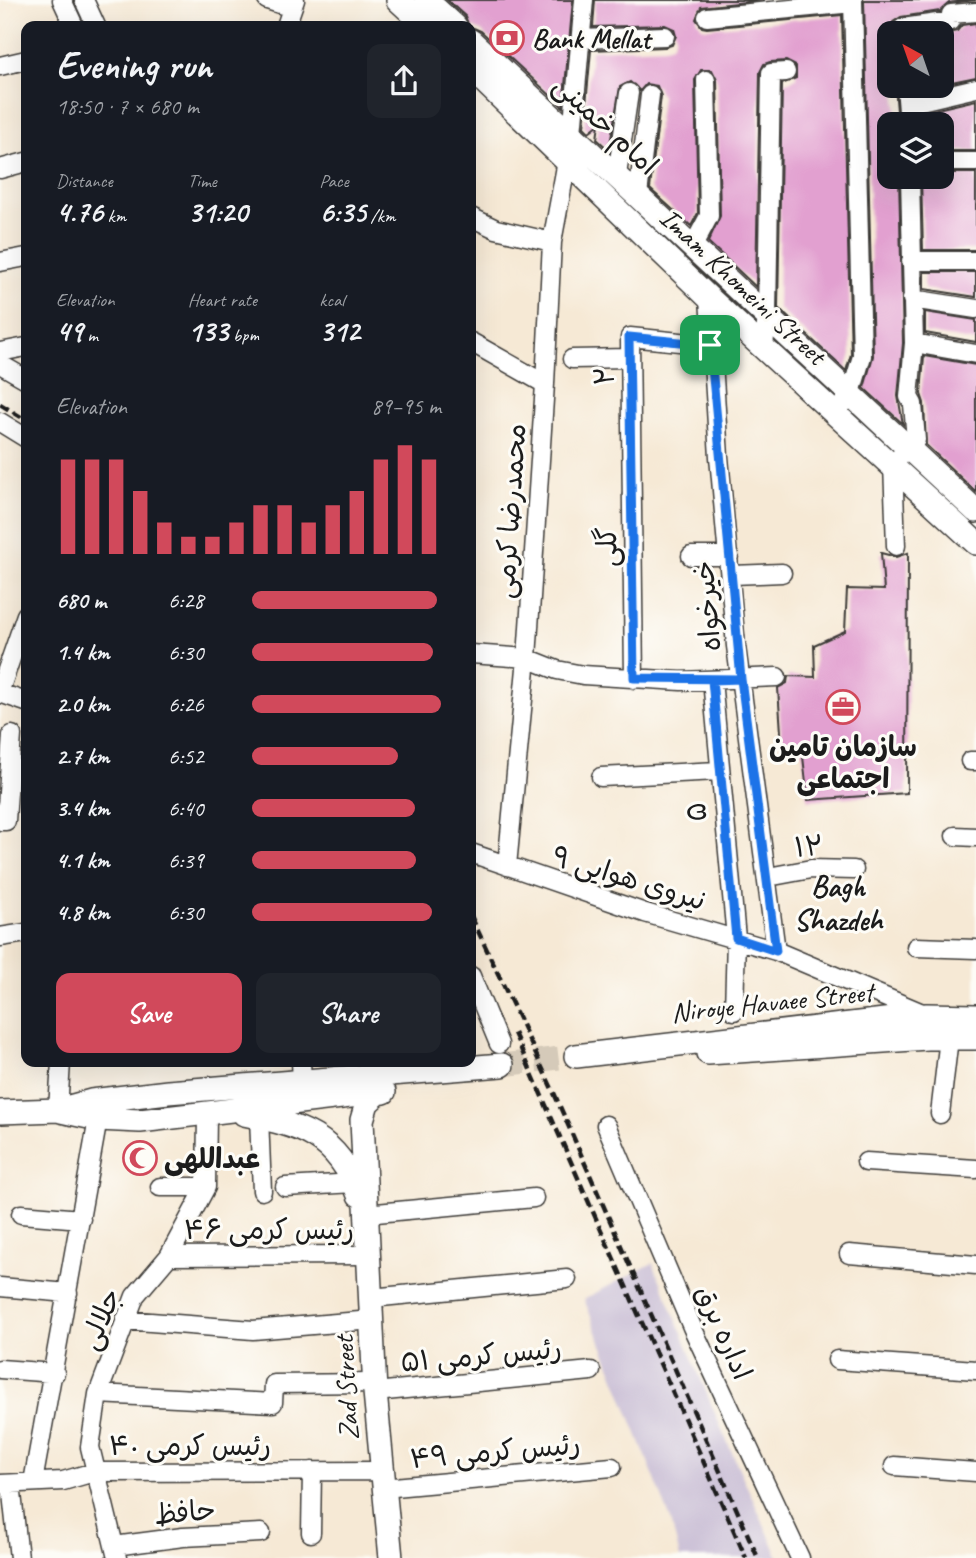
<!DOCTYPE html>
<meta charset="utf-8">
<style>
:root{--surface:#171b24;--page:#20242c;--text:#f1f3f6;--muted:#9ea1a6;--accent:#d1495b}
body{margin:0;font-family:Caveat,"Playpen Sans Arabic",sans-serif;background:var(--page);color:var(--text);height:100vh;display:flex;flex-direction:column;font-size:26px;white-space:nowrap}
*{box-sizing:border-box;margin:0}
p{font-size:23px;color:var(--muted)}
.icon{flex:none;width:38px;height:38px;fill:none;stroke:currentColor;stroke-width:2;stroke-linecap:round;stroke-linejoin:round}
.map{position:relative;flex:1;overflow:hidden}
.side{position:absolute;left:21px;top:21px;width:455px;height:1046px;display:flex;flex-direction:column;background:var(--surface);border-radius:14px;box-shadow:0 7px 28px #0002}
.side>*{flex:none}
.needle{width:46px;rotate:320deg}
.tools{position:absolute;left:877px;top:21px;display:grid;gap:14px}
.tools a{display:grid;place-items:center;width:77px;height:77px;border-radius:14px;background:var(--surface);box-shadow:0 7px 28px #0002;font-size:35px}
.pin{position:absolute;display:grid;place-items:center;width:60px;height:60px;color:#fff;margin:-30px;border-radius:14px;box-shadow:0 4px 10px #0006}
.round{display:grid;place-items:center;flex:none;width:74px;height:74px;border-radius:14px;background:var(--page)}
.summary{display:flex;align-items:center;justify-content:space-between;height:119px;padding:0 35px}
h1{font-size:38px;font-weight:600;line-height:52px}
.figures{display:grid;grid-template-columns:repeat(3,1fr);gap:10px;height:119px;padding:7px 35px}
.figures div{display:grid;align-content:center}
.figures b{font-size:30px;font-weight:600}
.figures small{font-size:19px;font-weight:400}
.figures p{font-size:19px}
.chart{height:196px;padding:14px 35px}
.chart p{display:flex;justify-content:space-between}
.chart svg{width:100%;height:126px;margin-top:7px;stroke:var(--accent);stroke-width:6}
.button{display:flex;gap:14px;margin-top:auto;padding:14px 35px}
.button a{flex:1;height:80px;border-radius:14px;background:var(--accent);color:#fff;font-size:28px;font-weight:600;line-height:80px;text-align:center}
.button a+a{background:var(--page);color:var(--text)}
ul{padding:0 35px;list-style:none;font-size:23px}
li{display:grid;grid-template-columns:112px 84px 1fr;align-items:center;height:52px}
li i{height:18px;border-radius:9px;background:var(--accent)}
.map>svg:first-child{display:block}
.railway{fill:#cabfd6}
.building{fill:#e2a0d0}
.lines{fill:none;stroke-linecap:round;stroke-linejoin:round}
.major-tunnel{stroke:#d5cab9;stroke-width:23;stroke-dasharray:23 11;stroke-linecap:butt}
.minor-casing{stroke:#3d3b38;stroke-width:21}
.major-casing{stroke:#3d3b38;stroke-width:26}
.minor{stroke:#fff;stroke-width:18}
.major{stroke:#fff;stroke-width:23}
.rail{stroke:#1c1c1c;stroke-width:4.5;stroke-dasharray:10 5;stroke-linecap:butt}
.route-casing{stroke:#fff;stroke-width:14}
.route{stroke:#1a73e8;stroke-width:9}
.labels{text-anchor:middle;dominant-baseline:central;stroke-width:6;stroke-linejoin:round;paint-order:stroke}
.poi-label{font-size:28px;font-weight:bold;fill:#1c1c1c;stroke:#fdfcf7;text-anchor:start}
.street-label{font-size:28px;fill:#1c1c1c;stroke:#fdfcf7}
.neighbourhood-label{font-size:30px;font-weight:bold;fill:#1c1c1c;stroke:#fdfcf7}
</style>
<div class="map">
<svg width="976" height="1558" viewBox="0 0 976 1558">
<rect width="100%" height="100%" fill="#fdfcf7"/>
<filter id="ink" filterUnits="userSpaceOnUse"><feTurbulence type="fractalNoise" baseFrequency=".0143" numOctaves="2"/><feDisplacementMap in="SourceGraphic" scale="14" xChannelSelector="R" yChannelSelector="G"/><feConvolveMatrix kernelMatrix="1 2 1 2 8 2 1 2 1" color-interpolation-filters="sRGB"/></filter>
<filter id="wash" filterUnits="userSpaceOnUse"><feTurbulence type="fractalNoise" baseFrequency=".00686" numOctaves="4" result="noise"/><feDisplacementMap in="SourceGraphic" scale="28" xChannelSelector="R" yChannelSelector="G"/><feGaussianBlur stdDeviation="1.57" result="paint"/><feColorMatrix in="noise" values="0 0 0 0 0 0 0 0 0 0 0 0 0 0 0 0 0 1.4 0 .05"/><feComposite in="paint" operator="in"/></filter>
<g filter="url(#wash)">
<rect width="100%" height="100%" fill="#f6e9d5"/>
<path class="railway" d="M653,1263L721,1428L779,1558H680L671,1520L584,1299Z"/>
<g id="blocks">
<path class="building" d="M447,0H573L563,107L481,31L469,26L465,16Z
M595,0H765L701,7L696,19L702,27L707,28L842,15L851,354L846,371L778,308L782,84L796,78V66L786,61L770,62L764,64L760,72L756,287L708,242L720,216L717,80L712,70H701L695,80L698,213L691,226L650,189L661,96L657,86L646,84L640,91L630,82L620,87L609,150L597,139L599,124L589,132L584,127L591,50L665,47L672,45L676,36L674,29L665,25L593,27Z
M864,0H976L949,3L940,11L901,17L893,22L892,33H889V86H895L898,124H889V177H899L903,343L898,396L903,424L864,388L873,356Z
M976,23V77L942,84V34L957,31L962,25Z
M976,100V151H942V124H920V113Z
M942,173H976V250H923L921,177H942Z
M924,272H976V297L924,289Z
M925,312L976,320V342L925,333Z
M924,356L976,365V492L926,445L924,403L921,394Z
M881,553L896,557L908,553L907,793L808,800L802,748L782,747L778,688L787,683L788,676L815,677L814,645L845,631L847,589L884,590Z"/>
</g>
</g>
<g filter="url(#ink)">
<use href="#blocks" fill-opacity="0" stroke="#3d3b38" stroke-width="2"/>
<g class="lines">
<path class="major-tunnel" d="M502,1065L576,1056"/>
<g class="minor-casing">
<path id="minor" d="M62,0L74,26
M84,0L96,26
M267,0L292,8
M707,17L853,3
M286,26L295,0
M903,33V28L951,21V14L976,12
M581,39L665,36
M0,66L26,60
M906,86L909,124
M908,104L976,88
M942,162H976
M0,169L26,162
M617,175L629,93
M638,195L650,95
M471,217L496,229L552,242
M693,246L709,216L706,80
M911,261H976
M0,262L26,257
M709,298L719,457L736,646L776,951
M912,299L976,309
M471,342L545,384
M914,343L976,354
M764,347L767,314L771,73L786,72
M0,352L26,347
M572,359L630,358
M0,364L26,379
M836,413L851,393L862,356L853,0
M0,422L26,438
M896,546L893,464L916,440L913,404L909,397L914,343L910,177
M691,556H729
M732,575L782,573
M471,654L527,658L557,670L583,675L681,681L777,677
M634,679L630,337L710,345
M712,680L736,938L734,1011
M0,690L26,615
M0,693L26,702
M970,761H976
M601,777L718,771
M0,821H6L12,735
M955,836L976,837
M471,853L645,913L776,951L927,1015
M507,866L527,658L545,384L552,242L572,134L584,0
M768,877L811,869L854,870
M0,937L26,933
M916,947L976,949
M471,976L499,1044
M301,1062L302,1080
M58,1110L61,1062
M940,1114L949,1038
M259,1117L262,1191
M606,1125L692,1327L800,1558
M866,1162L976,1169
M160,1187H206
M285,1187L355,1183
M21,1214L81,1219
M366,1214L534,1198
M849,1254L976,1265
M169,1256L370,1255
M0,1287L68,1293
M371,1298L567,1279
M125,1320L253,1330L372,1320
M837,1360L976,1370
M0,1369L55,1373
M375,1392L591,1371
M98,1394L273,1403L274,1384L374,1383
M894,1466L976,1472
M33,1482L98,1119
M0,1484L63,1481L94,1472L381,1471
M11,1484L19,1558
M383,1488L612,1467
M311,1533L312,1471
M114,1546L183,1537L261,1533
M117,1558L90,1447L98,1394L135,1296L169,1256L206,1187L207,1115"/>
</g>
<g class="major-casing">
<path id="major" d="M398,0L426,26
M426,0L455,26
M471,41L976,511
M471,69L709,298L976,543
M708,1053L927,1038H976
M576,1056L927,1015L976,1016
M378,1093L367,1103L362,1120L375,1392L391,1558
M61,1111L98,1119L140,1121L384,1092
M0,1112L58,1110L91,1101L168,1092L502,1065
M244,1114C301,1126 337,1135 359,1195"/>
</g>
<use href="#minor" class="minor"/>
<use href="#major" class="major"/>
<path class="rail" d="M0,404L26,420
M471,916L554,1093L758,1558
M514,1033L746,1558"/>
</g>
</g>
<g class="lines" filter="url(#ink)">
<g class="route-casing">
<path id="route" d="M710,345L629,337L634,678L741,679L776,951L736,938L712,680L741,679L710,345"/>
</g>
<use href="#route" class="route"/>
</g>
<defs>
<g id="bank-ring" transform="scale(1.75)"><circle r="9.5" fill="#fdfcf7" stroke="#d1495b" stroke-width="1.5"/><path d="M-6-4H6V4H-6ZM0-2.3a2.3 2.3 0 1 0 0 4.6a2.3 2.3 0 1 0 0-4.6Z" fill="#d1495b"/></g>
<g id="office-ring" transform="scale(1.75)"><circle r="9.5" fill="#fdfcf7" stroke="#d1495b" stroke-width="1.5"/><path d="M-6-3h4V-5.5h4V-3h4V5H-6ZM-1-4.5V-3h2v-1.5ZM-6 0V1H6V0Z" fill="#d1495b"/></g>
<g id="mosque-ring" transform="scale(1.75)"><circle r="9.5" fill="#fdfcf7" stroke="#d1495b" stroke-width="1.5"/><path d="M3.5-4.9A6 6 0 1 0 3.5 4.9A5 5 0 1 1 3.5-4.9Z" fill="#d1495b"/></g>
</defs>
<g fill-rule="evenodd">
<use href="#bank-ring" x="507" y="38"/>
<use href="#office-ring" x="843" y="707"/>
<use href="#mosque-ring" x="140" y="1158"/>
</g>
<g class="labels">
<g class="poi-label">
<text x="532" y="38">Bank Mellat</text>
<text x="843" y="746" text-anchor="middle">سازمان تامین<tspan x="843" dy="32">اجتماعی</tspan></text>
<text x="164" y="1158">عبداللهی</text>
</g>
<g class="street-label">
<text transform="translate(606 125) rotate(43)">امام خمینی</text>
<text transform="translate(743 286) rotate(43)">Imam Khomeini Street</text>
<text transform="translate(604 376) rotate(-91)">۲</text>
<text transform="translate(510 511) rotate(-86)">محمدرضا کرمی</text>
<text transform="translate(607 547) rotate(-91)">گلی</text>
<text transform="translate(707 606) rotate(-95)">خیرخواه</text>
<text transform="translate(696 812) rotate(-96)">۵</text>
<text transform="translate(809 846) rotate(-5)">۱۲</text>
<text transform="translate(629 878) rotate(17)">نیروی هوایی ۹</text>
<text transform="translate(772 1002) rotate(-6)">Niroye Havaee Street</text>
<text x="269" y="1229">رئیس کرمی ۴۶</text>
<text transform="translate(100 1319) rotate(-67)">جلالی</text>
<text transform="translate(724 1332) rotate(66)">اداره برق</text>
<text transform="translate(481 1355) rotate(-5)">رئیس کرمی ۵۱</text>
<text transform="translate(346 1388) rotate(-93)">Zad Street</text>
<text x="190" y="1445">رئیس کرمی ۴۰</text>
<text transform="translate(495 1451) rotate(-5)">رئیس کرمی ۴۹</text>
<text transform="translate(185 1512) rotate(-5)">حافظ</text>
</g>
<g class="neighbourhood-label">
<text x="838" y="886">Bagh<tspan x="838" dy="34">Shazdeh</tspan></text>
</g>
</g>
</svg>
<div class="tools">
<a><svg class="needle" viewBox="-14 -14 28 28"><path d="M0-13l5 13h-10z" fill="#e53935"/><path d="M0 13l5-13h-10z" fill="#9ea1a6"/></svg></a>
<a><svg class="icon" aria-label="layers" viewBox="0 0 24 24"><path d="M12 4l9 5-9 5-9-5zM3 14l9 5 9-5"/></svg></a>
</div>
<div class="pin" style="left:710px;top:345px;background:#1e9e55"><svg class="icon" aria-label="arrive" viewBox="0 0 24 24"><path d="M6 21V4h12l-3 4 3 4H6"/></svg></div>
<section class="side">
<div class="summary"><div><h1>Evening run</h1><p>18:50 · 7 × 680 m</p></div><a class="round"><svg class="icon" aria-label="share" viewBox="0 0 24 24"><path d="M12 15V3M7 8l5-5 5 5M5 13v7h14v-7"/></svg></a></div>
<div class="figures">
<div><p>Distance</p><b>4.76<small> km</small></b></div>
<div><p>Time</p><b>31:20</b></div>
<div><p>Pace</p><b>6:35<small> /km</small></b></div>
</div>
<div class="figures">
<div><p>Elevation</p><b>49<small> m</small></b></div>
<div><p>Heart rate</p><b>133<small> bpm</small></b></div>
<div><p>kcal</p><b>312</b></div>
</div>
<div class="chart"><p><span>Elevation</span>89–95 m</p>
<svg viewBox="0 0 160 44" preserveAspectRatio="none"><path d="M5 44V11M15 44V11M25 44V11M35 44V22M45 44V33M55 44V38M65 44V38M75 44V33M85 44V27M95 44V27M105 44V33M115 44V27M125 44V22M135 44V11M145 44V6M155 44V11"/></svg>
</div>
<ul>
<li><b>680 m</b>6:28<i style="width:98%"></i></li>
<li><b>1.4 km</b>6:30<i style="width:96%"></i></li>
<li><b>2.0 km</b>6:26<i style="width:100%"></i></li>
<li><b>2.7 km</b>6:52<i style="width:77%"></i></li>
<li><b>3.4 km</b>6:40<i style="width:86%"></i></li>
<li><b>4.1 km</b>6:39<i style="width:87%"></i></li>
<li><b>4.8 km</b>6:30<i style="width:95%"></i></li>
</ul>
<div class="button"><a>Save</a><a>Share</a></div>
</section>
</div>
